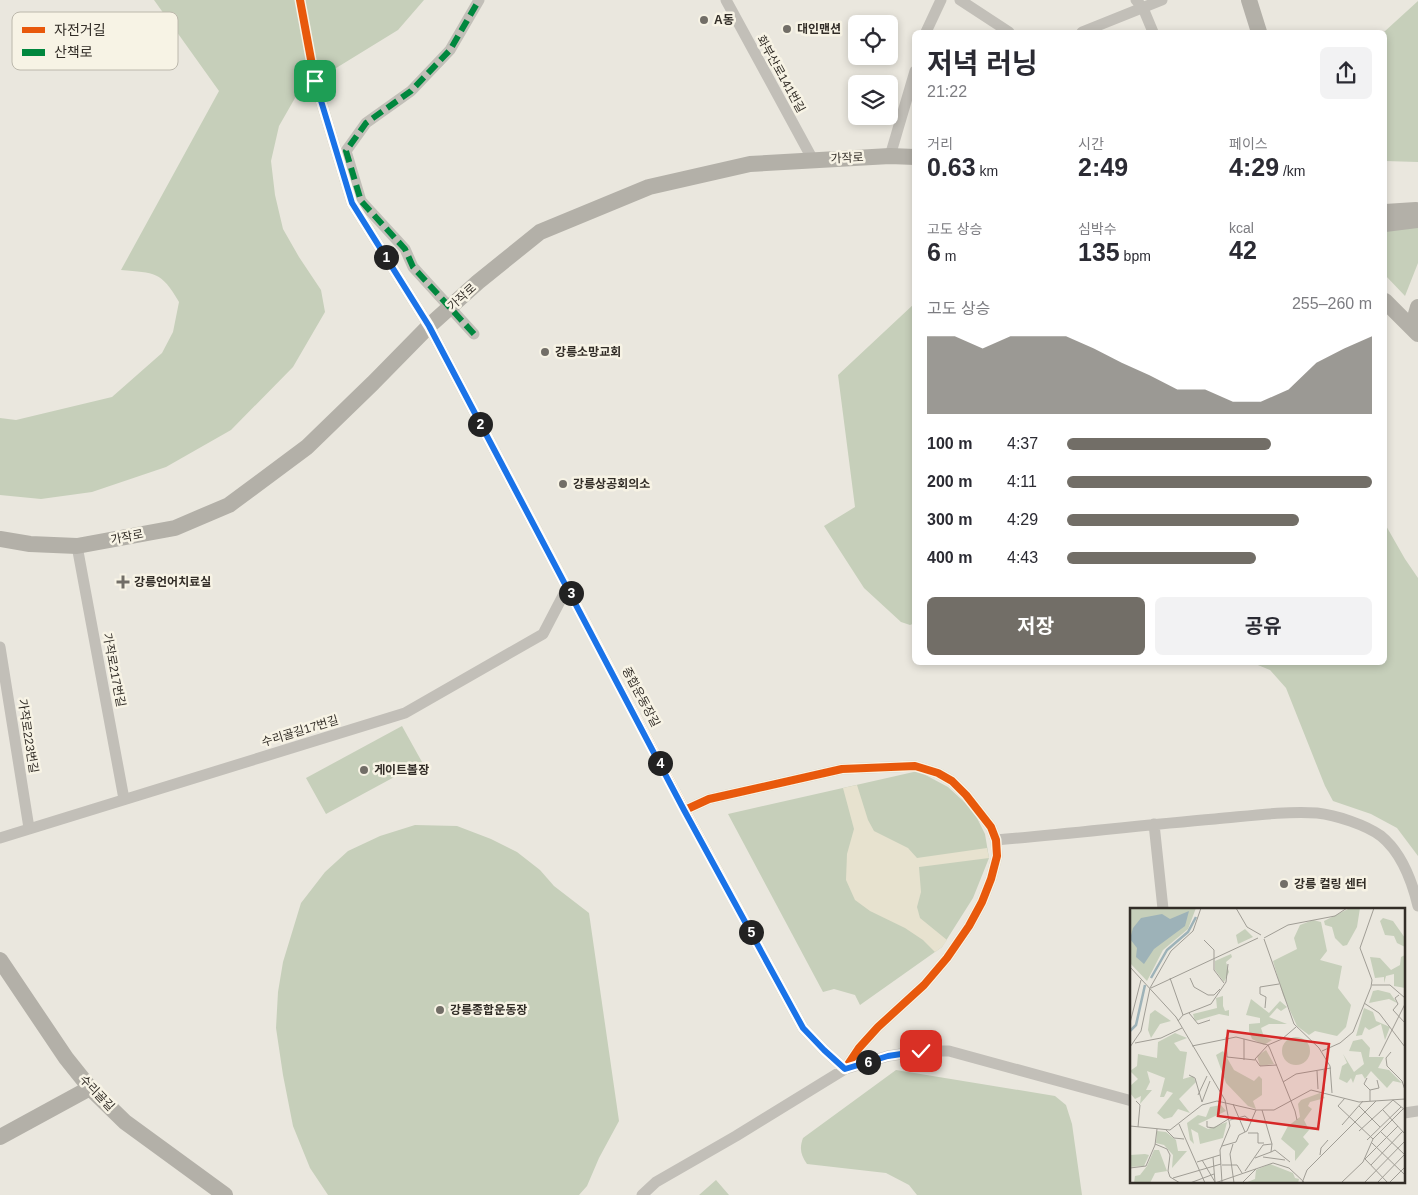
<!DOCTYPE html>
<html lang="ko">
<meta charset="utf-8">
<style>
:root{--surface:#fff;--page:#f2f2f3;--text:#2b2b33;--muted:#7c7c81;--accent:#726e67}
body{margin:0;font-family:Helvetica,"Noto Sans KR",sans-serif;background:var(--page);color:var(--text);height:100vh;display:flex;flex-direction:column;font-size:19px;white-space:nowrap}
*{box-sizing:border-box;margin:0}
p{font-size:16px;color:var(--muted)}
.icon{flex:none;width:28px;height:28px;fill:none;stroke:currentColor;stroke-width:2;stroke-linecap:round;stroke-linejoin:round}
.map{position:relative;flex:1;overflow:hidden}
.sheet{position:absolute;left:912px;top:30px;width:475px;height:635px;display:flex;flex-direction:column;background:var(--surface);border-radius:8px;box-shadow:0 2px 8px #0003}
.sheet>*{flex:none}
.buttons{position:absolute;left:848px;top:15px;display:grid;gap:10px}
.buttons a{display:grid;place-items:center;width:50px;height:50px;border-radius:8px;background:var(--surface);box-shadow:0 2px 8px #0003;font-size:25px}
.pin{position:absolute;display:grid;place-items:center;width:42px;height:42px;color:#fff;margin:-21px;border-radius:10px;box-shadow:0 2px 8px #0006}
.km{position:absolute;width:25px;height:25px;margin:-12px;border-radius:50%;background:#222;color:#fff;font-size:14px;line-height:25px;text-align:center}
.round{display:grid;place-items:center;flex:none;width:52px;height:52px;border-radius:8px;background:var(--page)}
.headline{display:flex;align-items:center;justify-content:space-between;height:85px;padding:0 15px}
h1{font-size:28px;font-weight:700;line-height:38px}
.metrics{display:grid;grid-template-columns:repeat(3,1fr);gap:8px;height:85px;padding:5px 15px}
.metrics div{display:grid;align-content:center}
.metrics b{font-size:25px;font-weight:700}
.metrics small{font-size:14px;font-weight:400}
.metrics p{font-size:14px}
.chart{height:140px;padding:10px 15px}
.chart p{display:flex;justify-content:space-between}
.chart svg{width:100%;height:90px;margin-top:5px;fill:var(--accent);opacity:.7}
.action{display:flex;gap:10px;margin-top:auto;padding:10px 15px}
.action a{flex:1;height:58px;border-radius:8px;background:var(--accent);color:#fff;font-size:20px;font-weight:700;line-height:58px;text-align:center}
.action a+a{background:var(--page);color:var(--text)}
ul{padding:0 15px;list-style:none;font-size:16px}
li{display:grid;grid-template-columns:80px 60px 1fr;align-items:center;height:38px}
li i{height:12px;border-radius:6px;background:var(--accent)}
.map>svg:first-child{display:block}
.green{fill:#c6cfba}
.plaza{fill:#e7e2cf}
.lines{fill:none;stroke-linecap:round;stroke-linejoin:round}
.street-tunnel{stroke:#c5c2b9;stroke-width:11;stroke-dasharray:11 5.5;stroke-linecap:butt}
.street{stroke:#c2bfb8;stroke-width:11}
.secondary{stroke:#b3b0a8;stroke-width:16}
.quiet{stroke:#00873e;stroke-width:6;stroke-dasharray:12 6;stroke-linecap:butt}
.cycleway-casing{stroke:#f7f3e5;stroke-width:11}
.cycleway{stroke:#e8590c;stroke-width:8}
.route-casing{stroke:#fff;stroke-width:10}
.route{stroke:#1a73e8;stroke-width:6}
.poi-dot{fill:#726e67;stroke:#f7f3e5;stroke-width:2}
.labels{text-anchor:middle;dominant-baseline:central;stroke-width:5;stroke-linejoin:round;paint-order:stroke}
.poi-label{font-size:12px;font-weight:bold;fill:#322d27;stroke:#f7f3e5;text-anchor:start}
.street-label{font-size:12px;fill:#322d27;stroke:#f7f3e5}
.inset-river{fill:none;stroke:#9db2b8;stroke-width:2.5}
.inset-road{fill:none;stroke:#a09d95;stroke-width:1}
.view{fill:#d62828;fill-opacity:0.15;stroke:#d62828;stroke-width:2.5}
.inset-edge{fill:none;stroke:#322d27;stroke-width:2.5}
.key{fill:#f7f3e5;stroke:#bcb8ac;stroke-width:1}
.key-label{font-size:14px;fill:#322d27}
</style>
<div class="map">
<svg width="1418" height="1195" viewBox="0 0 1418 1195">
<rect width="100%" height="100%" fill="#eae7de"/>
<path class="green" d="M154,0H424L398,30L315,81L295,98L279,126L271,161L275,195L283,229L299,257L321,290L325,312L293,367L231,430L166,467L92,492L41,499L0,495V418L16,420L112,397L162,353L173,332L179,302C161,271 155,273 121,270L219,91Z
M1418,1V162L1385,161L1384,32Z
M1418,225V263L1405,296L1385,275V230Z
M915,303V623L910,625L901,622L864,588L824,526L855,507L838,375Z
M1385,524L1405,559L1418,578V856L1397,828L1371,814L1333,801L1325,786L1286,688L1270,670L1253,663L1385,662Z
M402,726L422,762L326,814L306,778Z
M918,771L948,787L973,810L985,834L989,858L973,898L942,947L860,1005L855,995L834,989L823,992L728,814Z
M415,825L457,826L491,839L517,852L540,870L554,886L589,913L619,1121L599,1158L587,1186L579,1195H328L310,1168L293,1126L283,1075L276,1028L278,992L283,962L301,903L325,872L348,851L380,836Z
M896,1070L1055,1096L1066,1105L1072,1124L1082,1195H917L909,1185L886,1173L807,1164C801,1155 799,1149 803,1138Z
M716,1180L729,1195H699Z"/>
<path class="plaza" d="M857,785L868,820L874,831L908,848L917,858L987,848L989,858L919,867L921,892L917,907L920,918L947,940L942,947L935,952L923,940L905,928L870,911L855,900L846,880L847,854L854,829L843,788Z"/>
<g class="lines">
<path class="street-tunnel" d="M300,0L315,81"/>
<path class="street" d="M726,0L813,160
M960,0L1009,32
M1136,0L1143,8L1153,32
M926,32L941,0
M1082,32L1162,0
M315,81L352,203L429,326L685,810L803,1028L824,1050L845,1069L859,1048L878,1027L924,985L947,958L969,926L982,902L991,879L997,856L996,840L991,827L966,795L952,781L938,773L915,766L842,769L709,799L685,810
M890,156L915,71
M474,334L413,267L405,249L361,201L346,151L366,123L411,91L450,50L479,0
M77,546L124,799
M0,647L29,828
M1154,824L1163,909
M0,838L405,713L543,634L568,586
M996,840C1069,834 1142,825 1215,819C1249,816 1283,811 1317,813C1336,815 1366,825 1381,836C1402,853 1412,881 1418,906
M1404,1113L1418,1111
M642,1195L656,1182L736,1136L845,1069L888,1056L921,1051H949L1132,1101"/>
<path class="secondary" d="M1249,0L1259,32
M1385,212L1416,210
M1385,224L1418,220
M1385,301L1418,334
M1412,328L1418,307
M0,539L30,544L77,546L175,528L229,505L307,447L373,383L429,326L478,282L540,232L649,187L750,164L890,156L915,157
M0,960L66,1058L90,1088L125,1122L225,1195
M0,1137L90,1088"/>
<path class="quiet" d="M474,334L413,267L405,249L361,201L346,151L366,123L411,91L450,50L479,0"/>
<g class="cycleway-casing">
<path id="cycleway" d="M300,0L315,81L352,203L429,326L685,810L803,1028L824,1050L845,1069L859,1048L878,1027L924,985L947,958L969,926L982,902L991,879L997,856L996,840L991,827L966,795L952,781L938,773L915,766L842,769L709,799L685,810"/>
</g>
<use href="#cycleway" class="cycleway"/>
</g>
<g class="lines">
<g class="route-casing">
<path id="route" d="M315,81L352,203L429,326L684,810L803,1028L824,1050L845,1069L888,1056L921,1051"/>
</g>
<use href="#route" class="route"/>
</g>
<g class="poi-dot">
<circle cx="704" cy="20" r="5"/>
<circle cx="787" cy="29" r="5"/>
<circle cx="545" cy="352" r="5"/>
<circle cx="563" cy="484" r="5"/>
<path d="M120.5 574.5h5v5h5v5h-5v5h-5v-5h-5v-5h5z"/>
<circle cx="364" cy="770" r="5"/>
<circle cx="1284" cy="884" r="5"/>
<circle cx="440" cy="1010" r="5"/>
</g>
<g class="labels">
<g class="poi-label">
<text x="714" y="20">A동</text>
<text x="797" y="29">대인맨션</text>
<text x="555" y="352">강릉소망교회</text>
<text x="573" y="484">강릉상공회의소</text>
<text x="134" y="582">강릉언어치료실</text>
<text x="374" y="770">게이트볼장</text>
<text x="1294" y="884">강릉 컬링 센터</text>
<text x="450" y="1010">강릉종합운동장</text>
</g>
<g class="street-label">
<text transform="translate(781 74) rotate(61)">화부산로141번길</text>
<text transform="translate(847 158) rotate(-3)">가작로</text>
<text transform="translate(462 297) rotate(-42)">가작로</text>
<text transform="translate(127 537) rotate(-11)">가작로</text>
<text transform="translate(114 670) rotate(79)">가작로217번길</text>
<text transform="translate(641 697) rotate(62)">종합운동장길</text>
<text transform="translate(300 731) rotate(-17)">수리골길17번길</text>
<text transform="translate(28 736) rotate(81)">가작로223번길</text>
<text transform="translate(97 1093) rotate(46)">수리골길</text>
</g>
</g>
<g transform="translate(1130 908)">
<rect width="275" height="275" fill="#eae7de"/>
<path d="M0,0H66L58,21L33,42L17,73L0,55ZM220,0H230L227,19L217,37L213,38L205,30L202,19L195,17L194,13ZM253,10L263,13L275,30V39L267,35L264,28L255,27L250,13ZM183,12L191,14L197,43L190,52L212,58L208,80L221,97L216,119L207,128L185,123L179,127L167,118L153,87L143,53L167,41L164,30L170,17ZM115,21L123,29L108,36L106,27ZM101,46L102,49L96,54L99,64L94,74L85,62V53ZM275,47V80L264,78V66L256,68L254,75V69L245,70L240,49L250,50L261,62L270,57L271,49ZM248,82L260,85L267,95L259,91L239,95L243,83ZM93,88V98L95,103L99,102V108L89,106L65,113L63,106L87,100L86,90ZM121,91L139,105L150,93L157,99L151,103L147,100L139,109L157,116H139L131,120L134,129L142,132L134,137L122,131L119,123V116L130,115V110L116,107ZM234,100L243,104L246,113L260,119L255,132L251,116L239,122L235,119L232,127L226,128ZM25,102L41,113L30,116L21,130L18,122L20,106ZM45,125L57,130L44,135L50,143L57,144L53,171L63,168L66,174L49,191L60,205L48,201L42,209L34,211L27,205L43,185L37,183L34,189H30L35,170L17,163L20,174L16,182H22L10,196L11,188L5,191L0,185V178L8,171L0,163L7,158L8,146L27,150L28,134ZM152 143a14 14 0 1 1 28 0a14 14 0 1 1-28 0ZM232,131L240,140L239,149H254L248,160L259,162L272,175L263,173L257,180L241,163L235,171L232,166L226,167L223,175L221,170L217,175L209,171L212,158L217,155L213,146L224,164L234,156L231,144L219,143L223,133ZM136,142L144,156L130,158L127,148ZM93,143L104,162L124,173L129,168L132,171V187L123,193L126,201L118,198L96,175L86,147ZM190,185L195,190L180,194L178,198L182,201L174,212L179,222L173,229L179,236L165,253V243L151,231L158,218L170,209L168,196L171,192ZM91,197L96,203L68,216L78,221L97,214L93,230L70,236L68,225L61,221L64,236L60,232L57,215L68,207L76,209L80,199ZM27,223L36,224L46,232L48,243H57L42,260L43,247L34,237L26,235ZM24,242H29L37,263L25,265L20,275H4L5,268L10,267L17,258ZM15,246L19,247L14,258L0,259V247ZM140,256L163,265L165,270L169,271L168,275H115L125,271L126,262Z" fill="#c6cfba"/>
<path d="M59,3L55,18L24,41L14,56L6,49L7,40L0,31L3,20L11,10L32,6L40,11Z" fill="#9db2b8"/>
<path class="inset-river" d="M21,70L37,42L58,24L66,9M0,123L6,117L15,77"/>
<path class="inset-road" d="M106,0L117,19L131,27M134,30L158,17L205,8L217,0M134,31L164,116L189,140L200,158L202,185M74,32L84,42V62L94,75M0,59L46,109L95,192L100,218L90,242L92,275M40,70L53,107M60,70L64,79L78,87H84L90,81M242,77H260L275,90M21,80L128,30M269,87L265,90L268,96L263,102L275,115M234,95L249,105L275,139M135,100L136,89L130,86V79L149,76M59,105L68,116L80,112M48,113L53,107L81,96L96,74L98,56M0,115L11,72M96,129L97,149L125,152M5,135L31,130L52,120M62,138L106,129L138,137L152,131L166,119M0,139L11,123L20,80L41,43L63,23L71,0M192,143L210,135L223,124L241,79L242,72L230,40L244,0M261,144L256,150L257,158L272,173L275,182M249,148L275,96M114,152V131M147,157L130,158L125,151L138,137L140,141L165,203L167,212M194,162V183M187,163L188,181M59,167L65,170L72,194M237,170L234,176L240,182M153,174L166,166L201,160M68,187L77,168M215,190L208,198L243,231M6,193L10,197L8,219M240,193V182L249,180L247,172M72,194L80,173M103,196L115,224M229,198L250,219M253,202L275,226M100,212L115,208L121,213M77,213V219L84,220L100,210M49,216L75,275M212,217L233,193M0,218L40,222L72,197L87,193L126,202H144L181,182L229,194L275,191M36,222L44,230L54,231M229,223L263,192L275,202M251,224L275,247M118,225H128V235H134M237,232L271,199M242,235L275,267M25,236L37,241L40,247L38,263L40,269L50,275M103,236L100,246L104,275M92,238L106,234L109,227L117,223L126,202M141,244L145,242L160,254M190,247L191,240L198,232M83,249L85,274M133,249L155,252M125,250L141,244L142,236M72,252L85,274M67,254L90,247M92,257H107L112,265M241,257L273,223M0,260L16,258L25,237L27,221M115,263L133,237L142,236L132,202M43,270L91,256M60,275L84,266M85,275L143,255L159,260L175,275M112,275L126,261M172,275L177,262L246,193M211,275L233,254L243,231L273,201M234,275L275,233M247,275L275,246M258,275L235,251L268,218M259,275L275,259"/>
<path class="view" d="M98,123L199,136L188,221L88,208Z"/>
<rect width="275" height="275" class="inset-edge"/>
</g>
<rect x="12" y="12" width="166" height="58" rx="8" class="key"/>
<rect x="22" y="27" width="23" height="6" fill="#e8590c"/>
<rect x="22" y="49" width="23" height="7" fill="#00873e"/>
<g class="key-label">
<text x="54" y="35">자전거길</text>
<text x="54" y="57">산책로</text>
</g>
</svg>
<div class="buttons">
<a><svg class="icon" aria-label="locate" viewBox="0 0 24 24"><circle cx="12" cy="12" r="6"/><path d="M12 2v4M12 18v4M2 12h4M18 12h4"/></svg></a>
<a><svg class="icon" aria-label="layers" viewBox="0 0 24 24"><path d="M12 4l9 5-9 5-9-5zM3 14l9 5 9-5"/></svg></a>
</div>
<div class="pin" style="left:315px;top:81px;background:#1e9e55"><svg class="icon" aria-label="arrive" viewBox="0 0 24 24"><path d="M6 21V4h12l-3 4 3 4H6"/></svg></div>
<div class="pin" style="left:921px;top:1051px;background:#d93025"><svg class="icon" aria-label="check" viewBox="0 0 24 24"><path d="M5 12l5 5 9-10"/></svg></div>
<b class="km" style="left:386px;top:257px">1</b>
<b class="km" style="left:480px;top:424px">2</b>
<b class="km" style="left:571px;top:593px">3</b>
<b class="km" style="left:660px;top:763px">4</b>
<b class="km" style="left:751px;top:932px">5</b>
<b class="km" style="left:868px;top:1062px">6</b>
<section class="sheet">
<div class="headline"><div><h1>저녁 러닝</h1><p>21:22</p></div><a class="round"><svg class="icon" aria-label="share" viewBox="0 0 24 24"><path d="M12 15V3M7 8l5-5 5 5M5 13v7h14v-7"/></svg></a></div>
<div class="metrics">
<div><p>거리</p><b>0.63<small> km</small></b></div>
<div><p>시간</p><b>2:49</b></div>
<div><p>페이스</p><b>4:29<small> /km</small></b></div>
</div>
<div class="metrics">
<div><p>고도 상승</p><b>6<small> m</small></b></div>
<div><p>심박수</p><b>135<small> bpm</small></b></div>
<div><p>kcal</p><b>42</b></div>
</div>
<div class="chart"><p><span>고도 상승</span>255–260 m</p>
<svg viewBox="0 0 160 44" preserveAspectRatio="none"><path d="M0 44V6L10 6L20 12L30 6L40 6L50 6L60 12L70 19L80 25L90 32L100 32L110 38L120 38L130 32L140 19L150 12L160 6V44z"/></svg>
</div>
<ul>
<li><b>100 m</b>4:37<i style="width:67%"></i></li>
<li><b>200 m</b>4:11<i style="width:100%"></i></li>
<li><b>300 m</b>4:29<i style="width:76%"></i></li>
<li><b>400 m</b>4:43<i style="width:62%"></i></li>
</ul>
<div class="action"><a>저장</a><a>공유</a></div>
</section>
</div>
